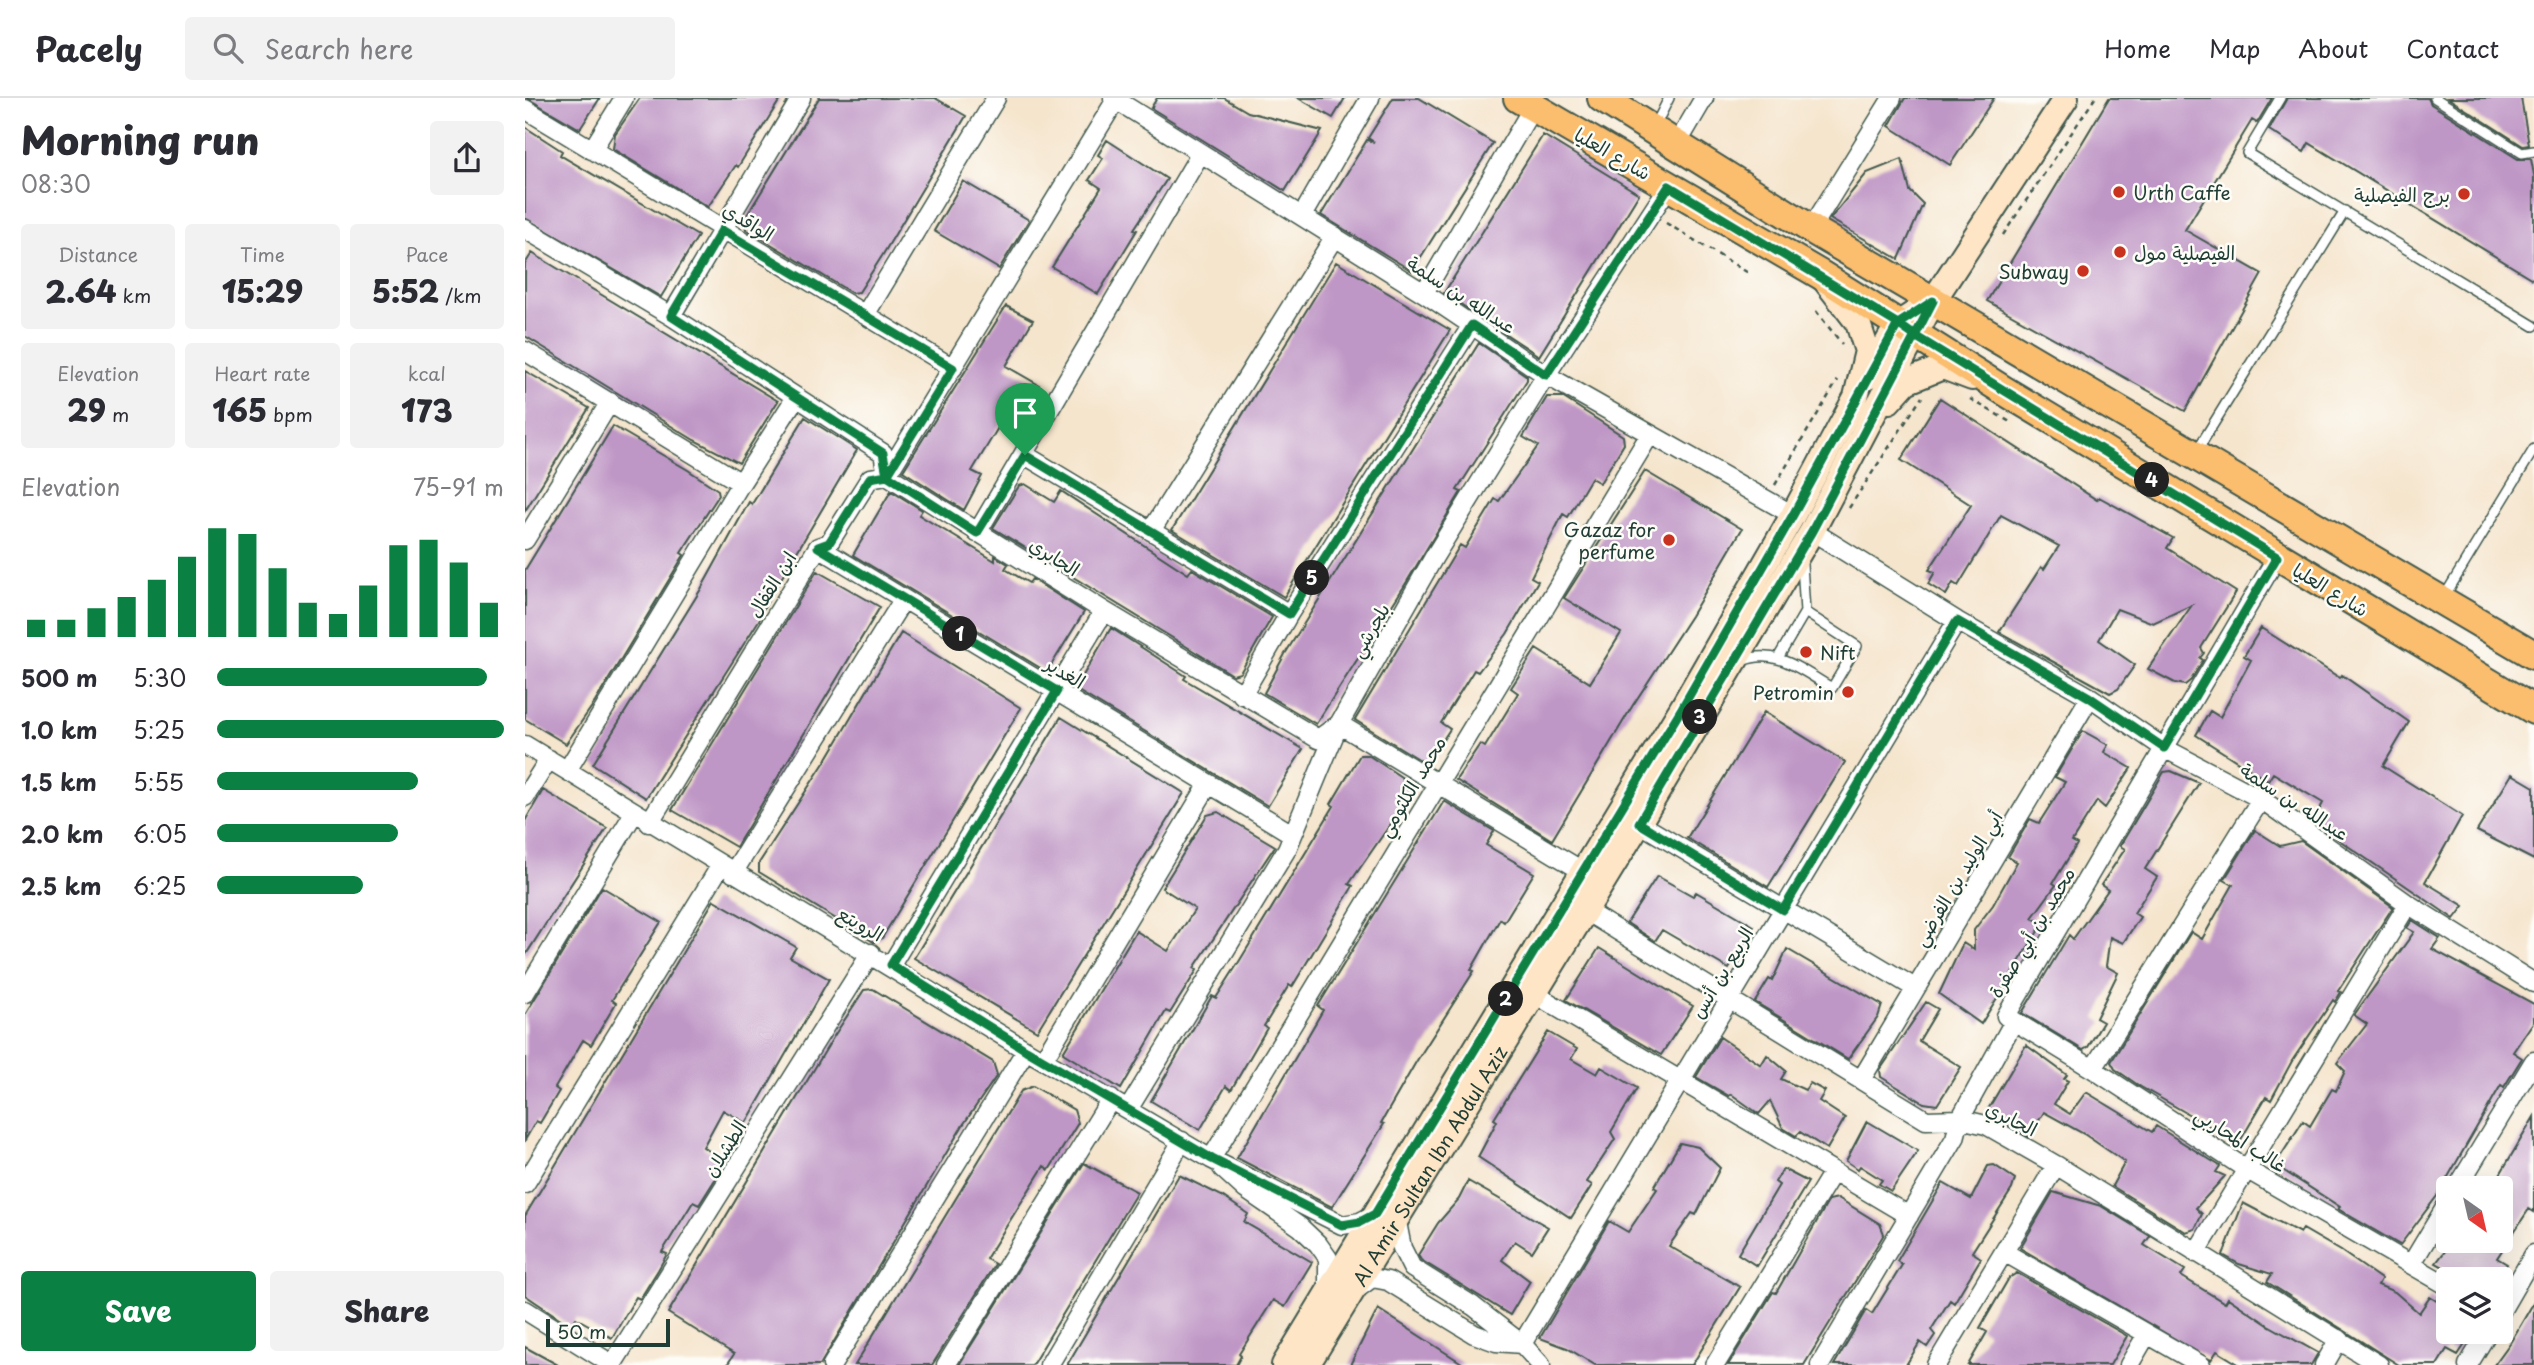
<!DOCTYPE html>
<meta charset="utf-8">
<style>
:root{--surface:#fff;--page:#f2f2f3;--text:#2b2b33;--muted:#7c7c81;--line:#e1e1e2;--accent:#0b8043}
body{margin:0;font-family:"Playpen Sans","Playpen Sans Arabic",sans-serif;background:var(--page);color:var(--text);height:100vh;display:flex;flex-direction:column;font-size:26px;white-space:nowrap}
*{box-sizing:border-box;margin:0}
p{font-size:23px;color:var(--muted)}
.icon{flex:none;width:38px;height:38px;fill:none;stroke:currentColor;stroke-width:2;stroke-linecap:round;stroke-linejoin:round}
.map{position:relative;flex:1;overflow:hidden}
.panel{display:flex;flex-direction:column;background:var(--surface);width:525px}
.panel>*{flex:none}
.needle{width:46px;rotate:146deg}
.tools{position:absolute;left:1911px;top:1078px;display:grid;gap:14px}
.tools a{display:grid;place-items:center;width:77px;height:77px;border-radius:7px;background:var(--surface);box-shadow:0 7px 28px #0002;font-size:35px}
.scale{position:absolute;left:21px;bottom:18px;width:124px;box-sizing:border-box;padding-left:7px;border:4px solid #1f3d34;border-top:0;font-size:19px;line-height:24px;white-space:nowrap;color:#1f3d34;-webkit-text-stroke:5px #fdfcf7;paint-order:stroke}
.pin{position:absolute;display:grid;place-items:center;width:60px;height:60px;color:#fff;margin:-72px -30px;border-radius:50% 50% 50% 0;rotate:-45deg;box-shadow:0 0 7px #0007}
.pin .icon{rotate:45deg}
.km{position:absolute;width:35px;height:35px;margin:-18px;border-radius:50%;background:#222;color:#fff;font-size:19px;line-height:35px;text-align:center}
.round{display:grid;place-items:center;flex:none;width:74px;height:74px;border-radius:7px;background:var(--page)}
.head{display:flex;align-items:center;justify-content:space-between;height:119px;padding:0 21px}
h1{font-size:38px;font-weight:800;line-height:52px}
.stats{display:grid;grid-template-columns:repeat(3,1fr);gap:10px;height:119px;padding:7px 21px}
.stats div{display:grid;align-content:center;border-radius:7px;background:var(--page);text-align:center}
.stats b{font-size:30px;font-weight:800}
.stats small{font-size:19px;font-weight:400}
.stats p{font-size:19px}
.chart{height:196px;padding:14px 21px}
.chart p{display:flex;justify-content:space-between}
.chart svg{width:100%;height:126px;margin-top:7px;stroke:var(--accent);stroke-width:6}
.cta{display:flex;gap:14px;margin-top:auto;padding:14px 21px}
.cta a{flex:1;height:80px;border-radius:7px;background:var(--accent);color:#fff;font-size:28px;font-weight:800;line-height:80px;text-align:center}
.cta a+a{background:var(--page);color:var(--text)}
ul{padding:0 21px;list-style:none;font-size:23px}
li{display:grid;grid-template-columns:112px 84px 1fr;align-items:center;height:52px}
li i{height:18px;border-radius:9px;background:var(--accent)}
header{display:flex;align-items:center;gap:42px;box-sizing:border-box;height:98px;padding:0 35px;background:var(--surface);border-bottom:2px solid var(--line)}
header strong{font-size:33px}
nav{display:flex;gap:38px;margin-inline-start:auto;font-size:24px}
.search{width:490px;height:63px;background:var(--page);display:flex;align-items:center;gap:18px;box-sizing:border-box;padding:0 24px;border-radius:7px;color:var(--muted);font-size:26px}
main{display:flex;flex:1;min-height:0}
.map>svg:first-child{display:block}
.building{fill:#bf97c6}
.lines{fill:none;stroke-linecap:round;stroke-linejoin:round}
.lane-casing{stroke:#3f564b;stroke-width:12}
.street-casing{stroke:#3f564b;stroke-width:21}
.secondary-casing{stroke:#3f564b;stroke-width:28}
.primary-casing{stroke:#3f564b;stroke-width:32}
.path{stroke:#3f564b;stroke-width:2.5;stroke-dasharray:5 5;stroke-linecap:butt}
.lane{stroke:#fff;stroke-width:9}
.street{stroke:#fff;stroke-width:18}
.secondary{stroke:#fde5c5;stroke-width:24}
.primary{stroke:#fbbd6e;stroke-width:28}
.route-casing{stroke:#fff;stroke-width:14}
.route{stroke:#0b8043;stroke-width:9}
.poi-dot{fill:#c8321e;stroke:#fdfcf7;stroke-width:2.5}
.labels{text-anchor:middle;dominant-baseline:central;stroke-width:5;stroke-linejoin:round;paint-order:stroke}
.street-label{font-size:19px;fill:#1f3d34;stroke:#fdfcf7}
.poi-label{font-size:19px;fill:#1f3d34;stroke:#fdfcf7;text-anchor:end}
</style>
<header>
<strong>Pacely</strong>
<div class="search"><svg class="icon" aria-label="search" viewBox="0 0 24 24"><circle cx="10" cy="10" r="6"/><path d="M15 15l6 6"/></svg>Search here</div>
<nav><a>Home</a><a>Map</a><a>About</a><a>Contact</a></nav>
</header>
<main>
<section class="panel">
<div class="head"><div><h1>Morning run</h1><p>08:30</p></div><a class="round"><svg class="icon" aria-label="share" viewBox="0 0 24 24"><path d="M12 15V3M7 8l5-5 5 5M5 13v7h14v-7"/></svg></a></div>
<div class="stats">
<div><p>Distance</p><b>2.64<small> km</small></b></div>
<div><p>Time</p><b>15:29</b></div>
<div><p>Pace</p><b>5:52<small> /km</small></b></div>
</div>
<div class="stats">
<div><p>Elevation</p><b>29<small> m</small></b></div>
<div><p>Heart rate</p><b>165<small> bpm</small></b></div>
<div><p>kcal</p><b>173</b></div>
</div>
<div class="chart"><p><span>Elevation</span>75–91 m</p>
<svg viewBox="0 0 160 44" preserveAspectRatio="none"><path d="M5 44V38M15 44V38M25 44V34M35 44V30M45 44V24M55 44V16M65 44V6M75 44V8M85 44V20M95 44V32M105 44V36M115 44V26M125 44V12M135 44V10M145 44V18M155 44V32"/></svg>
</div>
<ul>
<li><b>500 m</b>5:30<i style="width:94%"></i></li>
<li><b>1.0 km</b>5:25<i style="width:100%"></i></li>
<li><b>1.5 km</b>5:55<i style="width:70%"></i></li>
<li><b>2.0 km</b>6:05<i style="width:63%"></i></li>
<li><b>2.5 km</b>6:25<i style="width:51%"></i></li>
</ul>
<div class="cta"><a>Save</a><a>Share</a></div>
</section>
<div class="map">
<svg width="2009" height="1267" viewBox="0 0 2009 1267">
<rect width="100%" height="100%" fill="#fdfcf7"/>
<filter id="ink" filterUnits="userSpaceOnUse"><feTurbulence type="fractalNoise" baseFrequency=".0143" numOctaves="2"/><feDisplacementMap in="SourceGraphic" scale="14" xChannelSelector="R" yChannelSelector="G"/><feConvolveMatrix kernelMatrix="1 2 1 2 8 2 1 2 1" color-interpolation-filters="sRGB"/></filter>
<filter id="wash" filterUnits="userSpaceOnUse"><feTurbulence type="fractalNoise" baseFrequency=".00686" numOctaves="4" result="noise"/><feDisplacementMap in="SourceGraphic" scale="28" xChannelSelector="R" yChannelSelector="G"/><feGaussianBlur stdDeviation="1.57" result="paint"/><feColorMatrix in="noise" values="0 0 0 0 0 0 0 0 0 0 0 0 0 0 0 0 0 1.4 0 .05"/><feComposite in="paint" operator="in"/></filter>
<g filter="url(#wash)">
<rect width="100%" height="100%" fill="#f5e5cd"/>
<g id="blocks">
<path class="building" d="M2,0H75L55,31Z
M115,0H256L213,69L211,67L183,109L88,51L90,36Z
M294,0H410L441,18L357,158L334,194L327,195L221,131L219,122Z
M632,0H699L723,14L797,33L760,93L626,10Z
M773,0H820L808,20Z
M868,0H894L968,45L887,173L796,117L842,42L849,44L843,40Z
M1380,0H1469L1425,67L1364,28Z
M1584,0H1747L1732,25L1727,22L1660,132L1737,176L1660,313L1462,203Z
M1762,0H1903L1906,6L1993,61H2006L2009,77V182L1784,45L1779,54L1744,32Z
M1923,0H1996L2004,47L1998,48Z
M0,29L37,53L35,57L173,138L136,199L0,120Z
M1018,37L1114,96L1014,258L919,195Z
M582,42L642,81L609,131L612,132L573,196L527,169L576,90L564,82L578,60L573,57Z
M1377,61L1385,93L1398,106L1374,161L1305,121L1342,75Z
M438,83L504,122L474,171L409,133Z
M7,155L253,303L214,365L169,342L0,238V166Z
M811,164L925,232L759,499L647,432Z
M481,208L508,222L481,268L514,287L489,330L477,323L447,373L457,378L439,412L378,373Z
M954,245L1002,278V282L932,392L936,394L878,490L791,626L739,595L760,556Z
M0,273L64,310L0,413Z
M1022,299H1037L1098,338L1099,346L1075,385L1066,380L1043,419L1038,416L1006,479L1013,483L982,536L953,574L949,572L916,625L925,631L902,666L830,622L935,447L940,450L970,401L974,403L1013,348L998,339Z
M1415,300L1572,402L1574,399L1648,440L1642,450L1711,494L1676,550L1679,555L1675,560L1678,562L1666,582L1660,587L1650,585L1623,571L1667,507L1628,525L1592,511L1574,542L1610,567L1593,591L1585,595L1474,534L1516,469L1519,471L1534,448L1476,417L1433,488L1428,485L1421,497L1403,486L1410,474L1404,472L1446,407L1376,362Z
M280,319L332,352L234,518L236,519L121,700L68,666L176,491L224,404L227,406Z
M88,328L163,372L193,392L194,397L156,455L159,457L70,604L41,646L0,621V472Z
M1120,373L1217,431L1166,518L1108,607L1027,742L931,682L955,646L960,649L993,595L986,590L1011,551L1065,585L1096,535L1039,500Z
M500,386L529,404L536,393L663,476L667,471L747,519L715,575L708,577L468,430L494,388Z
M366,393L397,412L394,417L470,463V458L483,466L480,471L504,485L507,481L559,514L522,574L328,457Z
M292,473L355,509L211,749L147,712Z
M586,530L661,578L659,581L778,651L743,708L550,591Z
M1736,530L1815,580L1817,577L1884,624L1858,668L1937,718L1900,784L1939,808L1929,821L1788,724L1798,705L1748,675L1743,683L1671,637L1685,613L1695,619L1726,562L1719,558Z
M376,535L496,610L357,840L349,844L234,774V765L301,662Z
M1239,614L1320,664L1243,789L1162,740Z
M536,619L659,695L512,933L389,860Z
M1558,633L1583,647L1579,654L1606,670L1580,710L1572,703L1547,743L1552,746L1528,785L1531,787L1507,820L1518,825L1456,926L1414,896L1438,845L1449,852V832L1468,807L1492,764L1483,759L1505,721L1514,725L1540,684L1530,679Z
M835,657H843L891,689L824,786L828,788L767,889L764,887L739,928L742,930L706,992L701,988L675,1032L626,1003L687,898L691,900L712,867L809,708L806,706Z
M1646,673L1674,685L1620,771L1632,779L1609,815L1615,819L1598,845L1585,839L1581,868L1593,875L1571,920L1578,924L1563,949L1558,952L1497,915L1544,837L1548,841L1583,792L1576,787L1600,751L1595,748L1639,674Z
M1987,676L2009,689V762L1952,733Z
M18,692L82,730L0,858V723Z
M919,703L969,733L961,747L1009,775L979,824L975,821L946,872L949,873L891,964L856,1025L859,1026L807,1109L712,1060L798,912L793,908Z
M693,714L750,748L669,870L672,872L645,915L641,913L596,991L538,955L611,833L643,853L670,811L637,790L682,717Z
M1730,732L1755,748L1776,743L1868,809L1813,893L1816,894L1810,904L1808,902L1767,963L1746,1002L1741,999L1714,1045L1616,989L1590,971L1586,964L1666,834L1677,841L1708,787L1699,782Z
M1132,778L1168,798L1171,794L1229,828L1204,871L1137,832L1130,843L1102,825Z
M77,789L136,824L87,902L91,905L66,947L58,942L30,990L34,993L15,1025L11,1023L0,1042V917Z
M189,802L271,849L265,859L304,881L221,1025L198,1012L178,1049L201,1064L174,1107L168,1104L137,1154L142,1156L133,1172L115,1201L111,1199L87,1240L51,1220L46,1228L0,1197V1118Z
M1887,822L1915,840L1907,851L2009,906V923L1988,954L1997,960L1979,989L1976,987L1912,1098L1875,1147L1813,1111L1815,1109L1750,1067L1778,1023L1785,1028L1807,991L1811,993L1820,973L1812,965L1842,926L1829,917L1889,834L1882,830Z
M1074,850L1168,908L1136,957L1041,902Z
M1262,851L1357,907L1353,919L1323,961L1230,904L1244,881L1247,883Z
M348,891L468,964L472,977L438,1027L295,1267H202L209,1256L143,1215L309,938L339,892Z
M1401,904L1413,911L1394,943L1436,969L1412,1007L1399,1005L1356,979L1355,972Z
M1023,934L1052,951L1046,961L1072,976L1076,969L1112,990L1086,1034L1090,1041L1062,1084L1067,1087L1046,1120L953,1059L972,1023L969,1021Z
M1195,939L1236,967L1242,957L1261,973L1256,981L1280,992L1285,985L1300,993L1294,1003L1320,1020L1302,1051L1275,1034L1271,1038L1258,1030L1245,1003L1234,1016L1206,996L1204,998L1171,979Z
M1501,947L1542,977L1539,981L1543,983L1529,1006L1545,1016L1561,994L1627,1034L1631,1028L1695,1068L1691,1074L1700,1078L1671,1110L1677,1116L1670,1131L1661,1134L1587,1088L1600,1064L1559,1036L1519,1014L1504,1039L1462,1013Z
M508,988L549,1012L553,1025L524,1072L519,1068L461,1161L470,1166L414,1256L407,1267H330L496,993Z
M2009,1019V1114L2004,1111L1972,1160L1982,1166L1973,1181H1940L1911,1165L1928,1143H1976V1090H1967Z
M1342,1023L1393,1053L1366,1093L1354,1086L1357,1082L1335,1068L1333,1071L1321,1063Z
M1155,1045L1173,1049L1195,1070L1171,1117L1167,1115L1144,1148L1215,1189L1167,1267H1070L1042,1250L1015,1240L1084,1123L1103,1134L1132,1091L1129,1089Z
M559,1065L612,1094L507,1267H434Z
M1469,1067L1490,1081L1487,1091L1447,1154L1456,1160L1429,1205L1425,1202L1406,1232L1410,1237L1402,1249L1395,1244L1381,1267H1309L1341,1212L1347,1216L1377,1167L1372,1163L1418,1085L1446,1101L1463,1068Z
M1258,1071L1283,1084L1232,1168L1213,1156L1254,1087L1250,1084Z
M654,1077L697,1098L723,1116L719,1124L787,1164L760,1209L748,1202L714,1256L716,1258L711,1267H542Z
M943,1083L1023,1129L1007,1154L990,1143L977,1162L1005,1183L985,1217L896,1162L893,1157L913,1125L934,1101Z
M1528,1094L1576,1108L1625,1138L1619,1147L1660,1172L1656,1178L1700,1205L1703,1200L1743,1227L1793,1255L1786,1267H1715L1692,1253L1686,1262L1495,1150Z
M1313,1100L1355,1126L1359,1136L1279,1267H1203L1248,1194L1251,1195L1304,1102Z
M1718,1105L1775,1135L1778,1131L1816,1153L1856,1181L1853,1187L1870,1194L1894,1215L1905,1199L1923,1210V1234H1948L1933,1257L1922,1251L1912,1267H1874L1742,1184L1747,1176L1714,1166L1698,1157Z
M1492,1175L1602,1238L1585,1267H1443L1462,1234L1455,1230L1484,1180Z
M2009,1204V1267H1969L1985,1245Z
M853,1211L918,1253L940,1267H825Z
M0,1249L33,1267H0Z"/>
</g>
</g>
<g filter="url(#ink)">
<use href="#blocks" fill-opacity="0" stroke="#3f564b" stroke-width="2"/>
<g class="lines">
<g class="lane-casing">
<path id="lane" d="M1755,0L1722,55L2009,228
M1910,0L1997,55L2009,53
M1129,30L1144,0
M1671,354L1820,113
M1919,499L2009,351
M1253,560L1280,514
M1217,563C1252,549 1277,573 1307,590L1332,548L1280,514L1277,466"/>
</g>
<g class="street-casing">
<path id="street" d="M588,0L899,195L1021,277L1268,417
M0,11L428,270
M1152,46L1179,0
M67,52L99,0
M777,118L845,0
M0,131L146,218L358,355L362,377L579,513L793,641L814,626L1059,774
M1286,131L1367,0
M899,195L1008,9
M340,217L471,0
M146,218L276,0
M0,253L216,385
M500,357L764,516
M626,433L810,138
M1287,433L1432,523L1565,599L1639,650L1736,701L1883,806L2009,885
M452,435L675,56
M0,442L85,304
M293,449L767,736
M717,597L764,516L947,227
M0,647L501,952L686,1061L817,1127L835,1124L850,1116
M43,671L216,385L271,299
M0,699L24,661
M124,725L293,449L304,445L345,380L362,377L592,0
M1114,725L1390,890
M208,775L378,502
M1059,812L1401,1022L1435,1021L1461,1027L1531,1067L1854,1267
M366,867L579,513
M0,895L109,715
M1008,895L1384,1118
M1489,923L1568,971L1721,1071L1923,1188
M518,962L683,687
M1568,971L1736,701
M1336,982L1565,599
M604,1010L762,751L814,626L909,459L1021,277L1144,88
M686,1061L1124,338
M697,1070L720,1091L775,1129L793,1146L803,1160V1191
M0,1086L196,767
M1932,1090L2009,963
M871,1119L877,1150L887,1170L948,1208L997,1246L1016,1267
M1479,1154L1676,1267
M1671,1155L1883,806
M1887,1165L1923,1105
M832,1191L847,1180L863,1183L949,1236L971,1244L997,1246
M0,1212L88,1267
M1976,1213L2009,1156
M997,1246L1432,523
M87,1267L346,855
M307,1267L501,952
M421,1267L586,1001
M524,1267L657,1043
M1190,1267L1308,1074
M1295,1267L1430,1040L1435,1021L1489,923L1481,918L1752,459
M1411,1267L1531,1067
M1604,1267L1622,1236
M1799,1267L1814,1241
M1943,1267L1963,1234"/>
</g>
<g class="secondary-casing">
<g id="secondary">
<path d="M1343,279L1373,226L1408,203L1541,0"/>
<path d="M1364,303L1381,284L1418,269L1447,280"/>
<path d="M759,1267L1157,610L1268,417L1331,299L1342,253L1333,225L1302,185"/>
<path id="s1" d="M782,1267L1114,725L1287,433L1408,203"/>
</g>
</g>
<g class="primary-casing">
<path id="primary" d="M993,0L1296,177L1478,292L2009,612
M1077,0L1286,131L2009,557"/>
</g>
<path class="path" d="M1141,125L1225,176
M1478,137L1570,0
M1291,213L1317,246
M1445,301L1485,324
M1250,387L1313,282
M1324,410L1397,299"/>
<use href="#lane" class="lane"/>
<use href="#street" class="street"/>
<use href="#secondary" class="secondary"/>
<use href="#primary" class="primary"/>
</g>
</g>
<g class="lines" filter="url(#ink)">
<g class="route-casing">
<path id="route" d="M500,357L452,435L362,377L358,355L146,218L197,132L428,270L362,377L345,380L304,445L293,449L532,593L366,867L501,952L687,1061L817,1127L835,1124L850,1116L1157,610L1268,417L1373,226L1390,238L1287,433L1114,725L1258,812L1432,523L1564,599L1639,650L1752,459L1390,238L1408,203L1373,226L1144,88L1021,277L947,227L764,516L500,357"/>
</g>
<use href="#route" class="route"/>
</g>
<g class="poi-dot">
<circle cx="1594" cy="94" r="7"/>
<circle cx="1939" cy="96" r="7"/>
<circle cx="1595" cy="154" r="7"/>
<circle cx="1558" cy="173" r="7"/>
<circle cx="1144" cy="442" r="7"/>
<circle cx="1281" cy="554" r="7"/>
<circle cx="1323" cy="594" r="7"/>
</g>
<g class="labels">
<g class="street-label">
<text transform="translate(1088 55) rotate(30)">شارع العليا</text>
<text transform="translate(224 123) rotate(31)">الواقدي</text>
<text transform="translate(937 196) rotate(33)">عبدالله بن سلمة</text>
<text transform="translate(530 458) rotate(32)">الجابري</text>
<text transform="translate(246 486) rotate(-58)">ابن القفال</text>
<text transform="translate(1806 491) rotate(31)">شارع العليا</text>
<text transform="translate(844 532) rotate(-60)">بلجرشي</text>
<text transform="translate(541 574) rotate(31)">الغدير</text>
<text transform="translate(886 688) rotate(-59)">محمد الكلثومي</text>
<text transform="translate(1770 703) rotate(33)">عبدالله بن سلمة</text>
<text transform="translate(1432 780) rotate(-59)">أبي الوليد بن الفرضي</text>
<text transform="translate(336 825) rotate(30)">الرويتع</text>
<text transform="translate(1506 834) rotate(-59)">محمد بن أبي صفرة</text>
<text transform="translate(1196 874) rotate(-59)">الربيع بن أنس</text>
<text transform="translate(1487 1020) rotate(26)">الجابري</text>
<text transform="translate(1716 1041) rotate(32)">غالب المحاربي</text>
<text transform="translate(199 1050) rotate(-58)">الطشلان</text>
<text stroke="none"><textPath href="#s1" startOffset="234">Al Amir Sultan Ibn Abdul Aziz</textPath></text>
</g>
<g class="poi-label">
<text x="1608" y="94" text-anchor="start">Urth Caffe</text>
<text x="1925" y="96">برج الفيصلية</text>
<text x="1609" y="154" text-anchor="start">الفيصلية مول</text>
<text x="1544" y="173">Subway</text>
<text x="1130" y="431">Gazaz for<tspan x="1130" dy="22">perfume</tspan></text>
<text x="1295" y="554" text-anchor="start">Nift</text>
<text x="1309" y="594">Petromin</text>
</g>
</g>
</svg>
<div class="tools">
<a><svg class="needle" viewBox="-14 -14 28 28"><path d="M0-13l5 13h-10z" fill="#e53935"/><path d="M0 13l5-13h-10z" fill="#7c7c81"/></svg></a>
<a><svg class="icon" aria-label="layers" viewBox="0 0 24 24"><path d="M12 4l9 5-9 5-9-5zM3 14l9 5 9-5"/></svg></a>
</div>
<div class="scale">50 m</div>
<div class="pin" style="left:500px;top:357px;background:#1e9e55"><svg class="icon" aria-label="arrive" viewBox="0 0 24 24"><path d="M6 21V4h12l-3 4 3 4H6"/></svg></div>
<b class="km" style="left:435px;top:536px">1</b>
<b class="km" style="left:981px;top:901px">2</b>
<b class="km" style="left:1175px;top:619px">3</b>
<b class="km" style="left:1627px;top:382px">4</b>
<b class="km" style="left:787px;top:480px">5</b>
</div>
</main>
